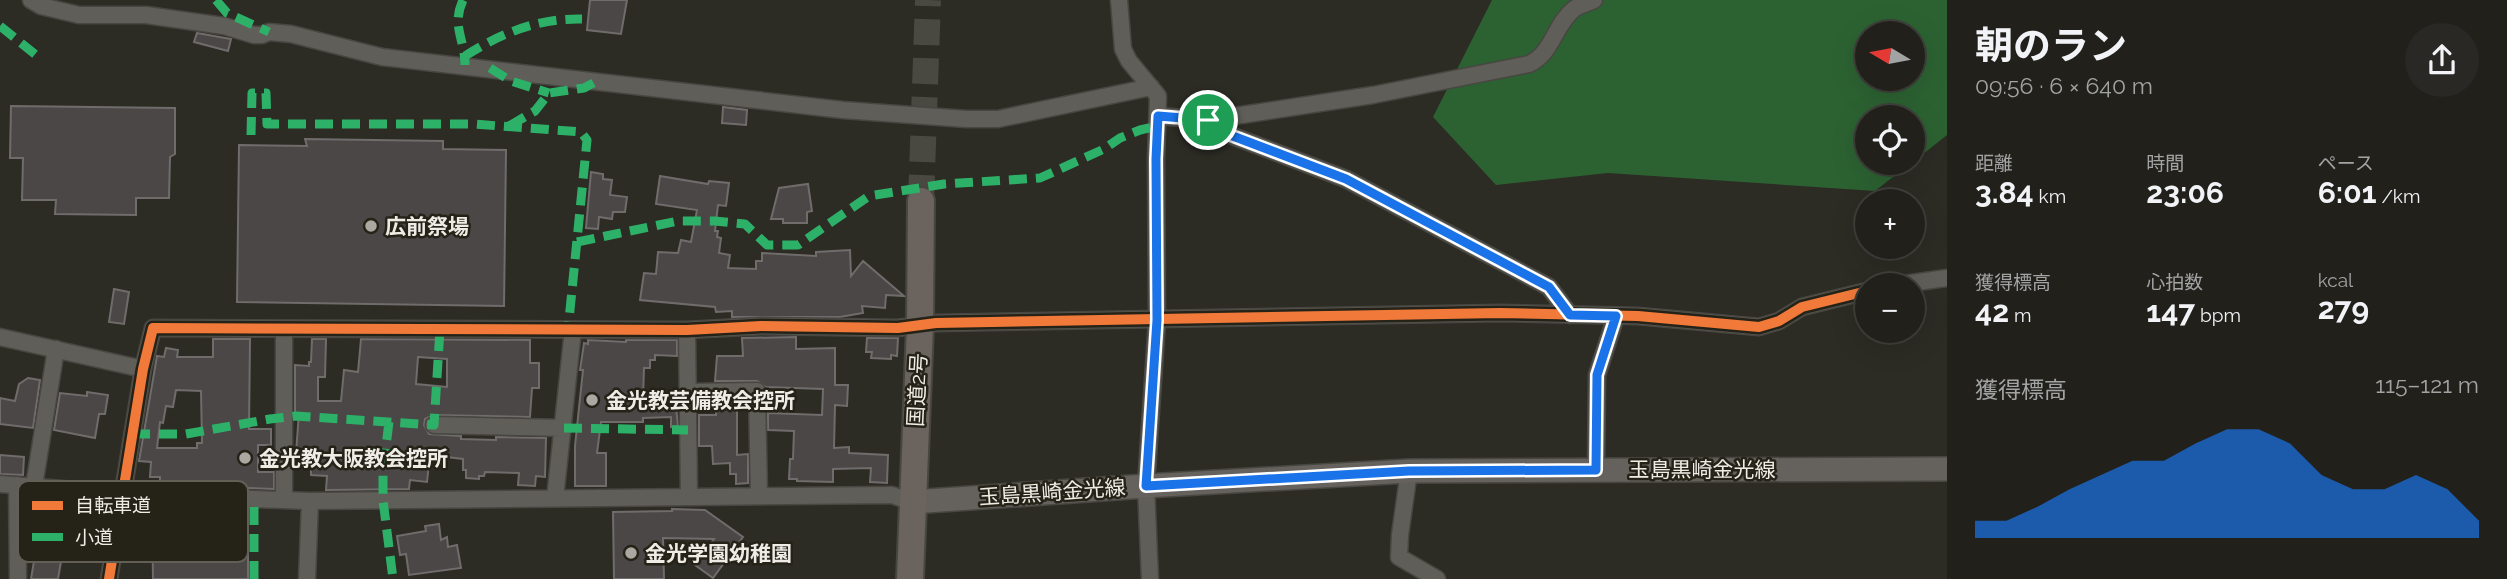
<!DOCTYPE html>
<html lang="ja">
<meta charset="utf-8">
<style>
:root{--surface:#21201b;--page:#292824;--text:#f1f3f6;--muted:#a2a3a3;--line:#3e3e3a;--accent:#1a73e8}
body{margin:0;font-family:Raleway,"Noto Sans JP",sans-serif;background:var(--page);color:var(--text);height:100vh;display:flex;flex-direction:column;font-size:26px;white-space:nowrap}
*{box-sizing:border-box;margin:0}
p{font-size:23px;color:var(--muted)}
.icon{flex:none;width:38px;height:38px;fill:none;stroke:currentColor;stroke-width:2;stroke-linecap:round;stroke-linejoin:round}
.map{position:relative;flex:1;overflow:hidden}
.drawer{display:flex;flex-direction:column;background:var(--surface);width:560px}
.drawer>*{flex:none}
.needle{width:46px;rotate:280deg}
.controls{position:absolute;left:1855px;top:21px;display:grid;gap:14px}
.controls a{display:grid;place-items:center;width:70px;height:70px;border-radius:50%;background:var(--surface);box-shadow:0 7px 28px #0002,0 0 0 2px var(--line);font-size:35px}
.pin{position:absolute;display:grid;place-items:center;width:60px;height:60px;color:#fff;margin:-30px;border:4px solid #fff;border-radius:50%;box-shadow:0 2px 7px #0007}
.round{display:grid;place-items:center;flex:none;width:74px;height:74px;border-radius:37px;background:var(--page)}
.headline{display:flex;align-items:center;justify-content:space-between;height:119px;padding:0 28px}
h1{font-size:38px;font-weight:700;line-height:52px}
.stats{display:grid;grid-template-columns:repeat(3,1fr);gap:10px;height:119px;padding:7px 28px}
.stats div{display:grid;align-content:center}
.stats b{font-size:30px;font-weight:700}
.stats small{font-size:19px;font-weight:400}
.stats p{font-size:19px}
.chart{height:196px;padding:14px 28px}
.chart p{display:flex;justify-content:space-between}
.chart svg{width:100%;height:126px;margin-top:7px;fill:var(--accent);opacity:.7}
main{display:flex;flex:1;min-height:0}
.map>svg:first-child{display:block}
.forest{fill:#2c6232;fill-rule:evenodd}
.building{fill:#4a4746;stroke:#6f6c6b;stroke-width:2;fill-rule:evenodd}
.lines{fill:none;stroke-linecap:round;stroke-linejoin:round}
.trunk-tunnel{stroke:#494841;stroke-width:26;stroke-dasharray:26 13;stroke-linecap:butt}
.minor-casing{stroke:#484641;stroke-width:19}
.secondary-casing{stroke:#484641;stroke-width:26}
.trunk-casing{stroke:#484641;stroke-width:30}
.minor{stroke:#5f5e59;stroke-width:16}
.secondary{stroke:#65615d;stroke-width:23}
.trunk{stroke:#6a635e;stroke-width:26}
.quiet{stroke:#2db169;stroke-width:9;stroke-dasharray:18 9;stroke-linecap:butt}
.cycleway-casing{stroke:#252318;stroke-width:15}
.cycleway{stroke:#f17a3a;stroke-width:10}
.route-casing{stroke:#fff;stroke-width:14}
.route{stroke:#1a73e8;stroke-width:9}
.poi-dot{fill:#aaa8a1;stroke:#252318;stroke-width:2.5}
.labels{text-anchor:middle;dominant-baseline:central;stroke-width:5;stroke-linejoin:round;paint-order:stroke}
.poi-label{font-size:21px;font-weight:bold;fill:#eeece5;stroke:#252318;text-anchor:start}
.street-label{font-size:21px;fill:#eeece5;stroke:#252318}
.key{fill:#252318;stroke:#615f56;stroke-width:2}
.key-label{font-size:19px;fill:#eeece5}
</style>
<main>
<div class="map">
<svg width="1947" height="579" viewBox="0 0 1947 579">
<rect width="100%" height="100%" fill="#2c2b24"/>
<path class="forest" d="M1492,0H1947V135L1913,162V117H1867V163H1911L1875,191L1608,173L1496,185L1433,117ZM1867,33H1913V79H1867Z"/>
<path class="building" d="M590,0H627L621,34L587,30Z
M197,33L231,39L228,51L194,42Z
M11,106L175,108V154L170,157L169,198H136V215L55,214L56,200H22L23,158H10Z
M723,107L747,110L746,125L722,123Z
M305,139L443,141V149L506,150L504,306L237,302L239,145L307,146Z
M591,172L603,174V179L612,180L610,195L627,197L625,212H613L612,219L599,217L598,229L586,228Z
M660,176L708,184L709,181L729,183L726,206L718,205L715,231H718L717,237L721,238L719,253L730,255L728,268L756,269V261H762V253L816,256V252L850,250L851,276L863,261L904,296L886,295L885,308L862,306L863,313L840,317H732V311L716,312L715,307L640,300L644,273L656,274L658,252L678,253L681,240L691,242L697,210L656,204Z
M808,184L812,211L807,212V223H783V219H771L779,188Z
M114,289L129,292L124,324L109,322Z
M796,337V349L835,348V385H848L847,406L835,405L834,448L849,447V453L888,455L887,483L870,482L871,468L833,469V482L797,481V479H789L790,459H793L794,431L768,430V413L822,415L823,389L766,387L757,381H715L717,356H743L742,338Z
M867,338H898L897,356L891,355V359L871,358L872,352H866Z
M213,339H250L249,429H271V445H258V472H274V489L160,485V477H150L151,462L139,461L157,356L164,357L166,348L178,350L177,357H213ZM176,390L201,391L202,443H197V448H157L160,422L163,423L166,406L173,407Z
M312,339H326L325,377H318V401H341L344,370L358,372L361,339L530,340V363H539V388H532L530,417L434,415L425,419L424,425L429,434L461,436V439L496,440V437L546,438L545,477L536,476L535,486L518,485L519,473L485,472L484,476H479V479L466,478V470H463V459L430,455L427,482L410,480L409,489L326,490L327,476L311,475V454L296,453L299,413H295V365L309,366V362H311ZM418,357L447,359V387L416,384Z
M588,340L626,342V340H677V356L655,355V360H650V368H644L643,398L675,397L678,426L671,427V417L643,418V422H601L597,453H606V486H575V446L583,370H580L584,343L588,344Z
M28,378L40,380L33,428L0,424V398L15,401L19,384Z
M87,392L108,395L105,414H99L95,438L54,430L60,393L87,396Z
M716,402H747V404L737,405V455L748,454V483L736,484V474H730V463L713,464L712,446H699V415H716Z
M0,455L24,457L23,475L0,474Z
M28,497L90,502L89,514L107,517L102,550L64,544L58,579H31L34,561L44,562L49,528L28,527Z
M231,509H248V579H153L152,516H231Z
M672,509L705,510L743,537L713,578L695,565L714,539L663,538L664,579H614L613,512L672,511Z
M439,524L441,540L447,537L448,547L457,545L461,568L409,575L406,554L400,555L397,536L426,531L425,526Z"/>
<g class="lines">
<path class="trunk-tunnel" d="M921,201L928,0"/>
<g class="minor-casing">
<path id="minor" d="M31,0L41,6L79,15H146L224,26L254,35H262L269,32L291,34L382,57L843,110L966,119H998L1151,87
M1119,0L1123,49L1129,61L1158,96L1156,159L1157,320L1146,486L1150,579
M1158,116L1208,120L1373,95L1529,64C1553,53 1554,25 1574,9C1579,5 1588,3 1594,0
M1208,120L1230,135L1346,179L1549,287L1570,315
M1897,285L1947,278
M687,330L689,496
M0,337L143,369
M688,392L757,391L759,496
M434,425L564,428
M1596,469L1597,375L1616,316
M1409,471L1400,535L1399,557L1437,579
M0,484L122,494L310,501L892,495L912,502
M17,485L18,579
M34,486L56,349
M555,498L573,330
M284,500V329
M109,579L143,369L153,328L687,330L761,326L898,328L936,323L1500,313L1638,316L1759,327L1779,321L1802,307L1867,291
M307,579L310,501"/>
</g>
<g class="secondary-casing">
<path id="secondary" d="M912,502L1146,486L1409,471L1947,469"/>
</g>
<g class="trunk-casing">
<path id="trunk" d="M910,579L920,326L921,201"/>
</g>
<use href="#minor" class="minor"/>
<use href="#secondary" class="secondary"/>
<use href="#trunk" class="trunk"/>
<path class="quiet" d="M216,0L227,13L269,32
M463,0C451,26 465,39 465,65
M0,26L36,55
M465,56C501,33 539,18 582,19
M490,68L511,81L549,93
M509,126L535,111L549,93L584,88L597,81
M251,135L252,93H266L267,124H473L581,132L587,140L568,330
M577,242L678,221H715L745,224L767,245H798L869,196L944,184L1040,178L1104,149L1120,138L1140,130L1158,126
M389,422L383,470V500L393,579
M564,428L688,430
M132,434H186L270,419L296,416L434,425L440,329
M254,579V499"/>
<g class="cycleway-casing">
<path id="cycleway" d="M109,579L143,369L153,328L687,330L761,326L898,328L936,323L1500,313L1638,316L1759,327L1779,321L1802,307L1867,291"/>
</g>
<use href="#cycleway" class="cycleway"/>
</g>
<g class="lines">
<g class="route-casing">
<path id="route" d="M1158,116L1208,120L1230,135L1346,179L1549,287L1570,315L1616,316L1597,375L1596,470L1409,471L1146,486L1157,320L1156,159Z"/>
</g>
<use href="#route" class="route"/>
</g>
<g class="poi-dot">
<circle cx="371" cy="226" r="7"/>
<circle cx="592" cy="400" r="7"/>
<circle cx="245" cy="458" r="7"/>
<circle cx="631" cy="553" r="7"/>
</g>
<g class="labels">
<g class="poi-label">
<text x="385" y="226">広前祭場</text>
<text x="606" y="400">金光教芸備教会控所</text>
<text x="259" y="458">金光教大阪教会控所</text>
<text x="645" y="553">金光学園幼稚園</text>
</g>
<g class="street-label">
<text transform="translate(917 390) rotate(-87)">国道2号</text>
<text x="1702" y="469">玉島黒崎金光線</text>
<text transform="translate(1052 492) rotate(-4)">玉島黒崎金光線</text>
</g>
</g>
<rect x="18" y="481" width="230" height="81" rx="10" class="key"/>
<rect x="32" y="501" width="31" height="9" fill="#f17a3a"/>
<rect x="32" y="533" width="31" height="8" fill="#2db169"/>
<g class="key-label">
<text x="75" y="512">自転車道</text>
<text x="75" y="544">小道</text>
</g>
</svg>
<div class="controls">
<a><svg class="needle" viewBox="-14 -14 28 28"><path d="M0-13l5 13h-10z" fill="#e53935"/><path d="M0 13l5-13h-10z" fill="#a2a3a3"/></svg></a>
<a><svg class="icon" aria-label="locate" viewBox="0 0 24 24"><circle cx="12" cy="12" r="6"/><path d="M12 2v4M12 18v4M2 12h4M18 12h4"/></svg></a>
<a>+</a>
<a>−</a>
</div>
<div class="pin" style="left:1208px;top:120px;background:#1e9e55"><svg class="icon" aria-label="arrive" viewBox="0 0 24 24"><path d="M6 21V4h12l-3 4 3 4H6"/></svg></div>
</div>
<section class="drawer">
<div class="headline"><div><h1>朝のラン</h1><p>09:56 · 6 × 640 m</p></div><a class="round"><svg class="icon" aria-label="share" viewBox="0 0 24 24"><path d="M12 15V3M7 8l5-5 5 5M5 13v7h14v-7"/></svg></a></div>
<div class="stats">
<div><p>距離</p><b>3.84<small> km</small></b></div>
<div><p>時間</p><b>23:06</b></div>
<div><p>ペース</p><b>6:01<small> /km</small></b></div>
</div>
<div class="stats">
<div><p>獲得標高</p><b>42<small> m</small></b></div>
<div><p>心拍数</p><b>147<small> bpm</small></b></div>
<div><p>kcal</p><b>279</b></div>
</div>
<div class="chart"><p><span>獲得標高</span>115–121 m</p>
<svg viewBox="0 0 160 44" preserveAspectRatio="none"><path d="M0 44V38L10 38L20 33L30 27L40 22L50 17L60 17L70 11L80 6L90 6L100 11L110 22L120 27L130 27L140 22L150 27L160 38V44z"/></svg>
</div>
</section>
</main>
